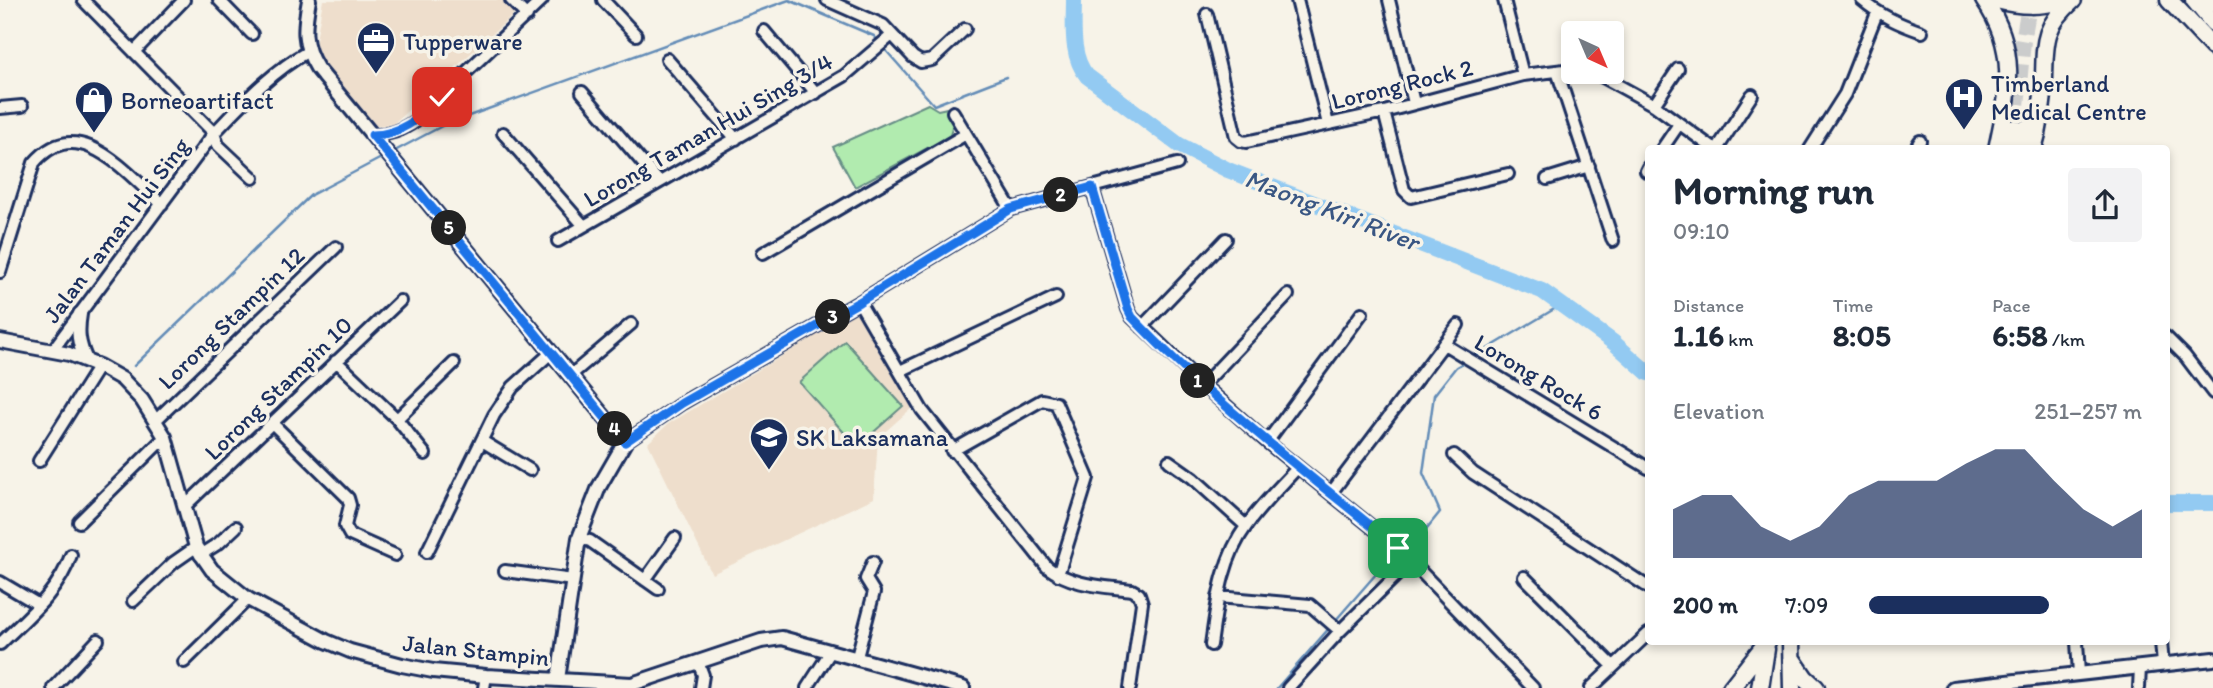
<!DOCTYPE html>
<meta charset="utf-8">
<style>
:root{--surface:#fff;--page:#f2f2f3;--text:#1f2937;--muted:#747a83;--accent:#1b2f5e}
body{margin:0;font-family:Itim,sans-serif;background:var(--page);color:var(--text);height:100vh;display:flex;flex-direction:column;font-size:26px;white-space:nowrap}
*{box-sizing:border-box;margin:0}
p{font-size:23px;color:var(--muted)}
.icon{flex:none;width:38px;height:38px;fill:none;stroke:currentColor;stroke-width:2;stroke-linecap:round;stroke-linejoin:round}
.map{position:relative;flex:1;overflow:hidden}
.drawer{position:absolute;left:1645px;top:145px;width:525px;height:500px;display:flex;flex-direction:column;background:var(--surface);border-radius:7px;box-shadow:0 4px 10px #0003}
.drawer>*{flex:none}
.needle{width:46px;rotate:136deg}
.controls{position:absolute;left:1561px;top:21px;display:grid;gap:14px}
.controls a{display:grid;place-items:center;width:63px;height:63px;border-radius:7px;background:var(--surface);box-shadow:0 4px 10px #0003;font-size:35px}
.pin{position:absolute;display:grid;place-items:center;width:60px;height:60px;color:#fff;margin:-30px;border-radius:14px;box-shadow:0 4px 10px #0006}
.km{position:absolute;width:35px;height:35px;margin:-18px;border-radius:50%;background:#222;color:#fff;font-size:19px;line-height:35px;text-align:center}
.round{display:grid;place-items:center;flex:none;width:74px;height:74px;border-radius:7px;background:var(--page)}
.headline{display:flex;align-items:center;justify-content:space-between;height:119px;padding:0 28px}
h1{font-size:38px;font-weight:700;line-height:52px}
.metrics{display:grid;grid-template-columns:repeat(3,1fr);gap:10px;height:119px;padding:7px 28px}
.metrics div{display:grid;align-content:center}
.metrics b{font-size:30px;font-weight:700}
.metrics small{font-size:19px;font-weight:400}
.metrics p{font-size:19px}
.chart{height:196px;padding:14px 28px}
.chart p{display:flex;justify-content:space-between}
.chart svg{width:100%;height:126px;margin-top:7px;fill:var(--accent);opacity:.7}
ul{padding:0 28px;list-style:none;font-size:23px}
li{display:grid;grid-template-columns:112px 84px 1fr;align-items:center;height:52px}
li i{height:18px;border-radius:9px;background:var(--accent)}
.map>svg:first-child{display:block}
.built{fill:#eedecc}
.green{fill:#b1ebaf;stroke:#668d86;stroke-width:2}
.lines{fill:none;stroke-linecap:round;stroke-linejoin:round}
.stream{stroke:#638cb7;stroke-width:2.5}
.river{stroke:#93caf2;stroke-width:16}
.primary-tunnel{stroke:#cbcccc;stroke-width:16;stroke-dasharray:16 8;stroke-linecap:butt}
.minor-casing{stroke:#1b2f5e;stroke-width:16}
.tertiary-casing{stroke:#1b2f5e;stroke-width:18}
.primary-casing{stroke:#1b2f5e;stroke-width:21}
.minor{stroke:#f7f3e8;stroke-width:10}
.tertiary{stroke:#f7f3e8;stroke-width:12}
.primary{stroke:#f7f3e8;stroke-width:16}
.route-casing{stroke:#fff;stroke-width:14}
.route{stroke:#1a73e8;stroke-width:9}
.labels{text-anchor:middle;dominant-baseline:central;stroke-width:7;stroke-linejoin:round;paint-order:stroke}
.poi-label{font-size:24px;fill:#1b2f5e;stroke:#f7f3e8;text-anchor:start}
.street-label{font-size:24px;fill:#1b2f5e;stroke:#f7f3e8}
.water-label{font-size:26px;font-style:italic;fill:#395683;stroke:#f7f3e8}
</style>
<div class="map">
<svg width="2213" height="688" viewBox="0 0 2213 688">
<rect width="100%" height="100%" fill="#f7f3e8"/>
<filter id="ink" filterUnits="userSpaceOnUse"><feTurbulence type="fractalNoise" baseFrequency=".0143" numOctaves="2"/><feDisplacementMap in="SourceGraphic" scale="14" xChannelSelector="R" yChannelSelector="G"/><feConvolveMatrix kernelMatrix="1 2 1 2 8 2 1 2 1" color-interpolation-filters="sRGB"/></filter>
<g filter="url(#ink)">
<path class="built" d="M323,0H530L393,124L370,127L314,52Z
M854,313L863,315L913,407L878,438L874,498L712,574L648,443L668,424Z"/>
<path class="green" d="M928,104L938,110L947,108L953,122L950,136L855,187L833,147Z
M845,341L903,406L857,447L799,382Z"/>
<g class="lines">
<path class="stream" d="M882,46L934,105L1006,77
M391,153L444,125L789,0L874,36L878,41
M1474,357L1561,305
M134,366L311,195L385,156
M1406,554L1440,512L1423,473L1434,395L1456,367L1465,362
M1335,621L1390,558L1401,556
M1277,688L1331,626"/>
<path class="river" d="M1074,0C1074,24 1070,56 1087,76L1179,145L1228,170L1542,291L1613,342L1648,373
M2166,503H2213"/>
<path class="primary-tunnel" d="M2015,128L2023,41L2030,0"/>
<g class="minor-casing">
<path id="minor" d="M83,0L214,133L218,145L253,178
M219,0L252,34
M511,0L527,16
M603,0L636,35
M827,0L883,25L913,57L921,62L932,60L965,29
M1297,0L1328,124
M1389,0L1414,103
M1504,0L1523,75
M1862,0C1881,16 1899,24 1922,32
M1207,14L1236,137L1241,141L1246,142L1384,112L1523,75L1573,69
M764,31L816,93
M134,52L184,0
M667,59L736,139
M1557,71L1613,241
M1594,72L1654,105L1714,149
M582,92L659,182
M1654,105L1678,69
M0,108L22,106
M953,112L1011,209
M1384,112L1404,190L1411,197L1508,174
M503,133L584,226
M372,135C389,135 401,131 415,121L542,0
M1662,149L1679,124
M1717,149L1752,95
M1810,149L1845,94L1877,13
M1915,149L1920,141
M1646,171L1648,167
M1547,179L1589,166
M1092,187L1128,309L1132,317L1203,385L1267,442L1398,548L1533,688
M558,241L844,76L892,35
M763,253L966,134
M0,272L34,163C78,111 126,173 162,204
M859,302L922,410L1047,567C1072,586 1101,586 1132,590L1139,594L1142,603L1130,688
M1142,327L1226,239
M2166,337L2185,356L2213,393
M1444,344L1648,468
M52,351L214,133C242,104 271,72 307,52
M336,361L397,419L425,454
M900,371L1056,297
M571,375L631,324
M1203,385L1288,295
M397,419L454,363
M156,420L336,247
M272,423L348,498L350,505L345,526L350,535L395,555
M482,441L530,470
M625,442L682,403L859,302L1011,209L1177,164
M1267,442L1362,313
M952,451L1042,400L1056,403L1088,478L1058,575
M1454,455L1473,473L1648,587
M39,461L99,366
M1169,461L1193,478L1246,526
M1331,493L1458,325
M185,506L400,301
M79,522L165,437
M579,538L590,541L658,589
M427,552L494,415L513,387L552,352
M200,555L219,543L236,527
M505,571L573,580
M1524,577L1613,666
M645,580L675,538
M0,582L39,605
M1218,597L1310,605L1340,631
M133,601L173,563L196,547
M2077,642L2079,674
M2161,642L2163,664
M0,644C26,618 59,592 71,555
M1211,645C1217,604 1221,560 1247,525C1262,504 1281,486 1298,467
M857,657L874,592L866,579L873,562
M184,662L248,599
M698,662L703,675L701,688
M53,688L98,640
M484,688L486,676
M807,688L831,651
M1288,688L1340,631L1411,561
M1591,688L1648,634
M2139,688L2140,667"/>
</g>
<g class="tertiary-casing">
<path id="tertiary" d="M309,0C304,27 302,44 317,68L625,442L599,487L579,538L558,679
M80,314C77,332 78,343 86,360
M0,341L69,354L99,366L122,379L142,400L165,437L196,547L212,570L248,599L326,641L350,651L402,665L433,671L486,676L632,684L761,641L782,638L963,688
M1953,688L2213,659"/>
</g>
<g class="primary-casing">
<path id="primary" d="M1984,0C2019,50 2009,93 1997,149
M1997,0C2020,6 2040,7 2063,0
M2169,0L2213,47
M2194,0L2213,23
M2210,0L2213,3
M2010,149L2015,128
M2022,149L2026,128
M2033,149C2040,126 2043,102 2044,78C2045,42 2043,27 2073,0
M1791,642L1792,688
M1792,659L1805,678L1816,688
M1731,688L1767,642
M1760,688L1766,649"/>
</g>
<use href="#minor" class="minor"/>
<use href="#tertiary" class="tertiary"/>
<use href="#primary" class="primary"/>
</g>
</g>
<g class="lines" filter="url(#ink)">
<g class="route-casing">
<path id="route" d="M442,97C420,117 402,135 372,135L625,442L682,403L859,302L1011,209L1092,187L1128,309L1132,317C1213,402 1307,473 1398,548"/>
</g>
<use href="#route" class="route"/>
</g>
<defs>
<g id="office-pin" transform="scale(2.0125)"><path d="M0 17L-7.5 6A9.5 9.5 0 1 1 7.5 6Z" fill="#1b2f5e" stroke="#f7f3e8"/><path d="M-6-3h4V-5.5h4V-3h4V5H-6ZM-1-4.5V-3h2v-1.5ZM-6 0V1H6V0Z" fill="#fff"/></g>
<g id="hospital-pin" transform="scale(2.0125)"><path d="M0 17L-7.5 6A9.5 9.5 0 1 1 7.5 6Z" fill="#1b2f5e" stroke="#f7f3e8"/><path d="M-5-5h3v3.5h4V-5h3V5h-3V1.5h-4V5h-3Z" fill="#fff"/></g>
<g id="shop-pin" transform="scale(2.0125)"><path d="M0 17L-7.5 6A9.5 9.5 0 1 1 7.5 6Z" fill="#1b2f5e" stroke="#f7f3e8"/><path d="M-5-2.5h2.3a2.7 3.5 0 0 1 5.4 0H5L5.5 6h-11ZM-1.5-2.5h3a1.5 2.3 0 0 0-3 0Z" fill="#fff"/></g>
<g id="school-pin" transform="scale(2.0125)"><path d="M0 17L-7.5 6A9.5 9.5 0 1 1 7.5 6Z" fill="#1b2f5e" stroke="#f7f3e8"/><path d="M0-5L7-2L0 1L-7-2ZM-4 1L0 2.5L4 1V4Q0 6-4 4Z" fill="#fff"/></g>
</defs>
<g fill-rule="evenodd">
<use href="#office-pin" x="376" y="41"/>
<use href="#hospital-pin" x="1964" y="97"/>
<use href="#shop-pin" x="94" y="100"/>
<use href="#school-pin" x="769" y="437"/>
</g>
<g class="labels">
<g class="poi-label">
<text x="403" y="41">Tupperware</text>
<text x="1991" y="83">Timberland<tspan x="1991" dy="28">Medical Centre</tspan></text>
<text x="121" y="100">Borneoartifact</text>
<text x="796" y="437">SK Laksamana</text>
</g>
<g class="street-label">
<text transform="translate(1402 84) rotate(-14)">Lorong Rock 2</text>
<text transform="translate(708 130) rotate(-30)">Lorong Taman Hui Sing 3/4</text>
<text transform="translate(116 230) rotate(-53)">Jalan Taman Hui Sing</text>
<text transform="translate(231 318) rotate(-44)">Lorong Stampin 12</text>
<text transform="translate(1539 377) rotate(31)">Lorong Rock 6</text>
<text transform="translate(278 388) rotate(-44)">Lorong Stampin 10</text>
<text transform="translate(476 650) rotate(6)">Jalan Stampin</text>
</g>
<g class="water-label">
<text transform="translate(1332 210) rotate(21)">Maong Kiri River</text>
</g>
</g>
</svg>
<div class="controls">
<a><svg class="needle" viewBox="-14 -14 28 28"><path d="M0-13l5 13h-10z" fill="#e53935"/><path d="M0 13l5-13h-10z" fill="#747a83"/></svg></a>
</div>
<div class="pin" style="left:1398px;top:548px;background:#1e9e55"><svg class="icon" aria-label="arrive" viewBox="0 0 24 24"><path d="M6 21V4h12l-3 4 3 4H6"/></svg></div>
<div class="pin" style="left:442px;top:97px;background:#d93025"><svg class="icon" aria-label="check" viewBox="0 0 24 24"><path d="M5 12l5 5 9-10"/></svg></div>
<b class="km" style="left:1198px;top:381px">1</b>
<b class="km" style="left:1061px;top:195px">2</b>
<b class="km" style="left:833px;top:317px">3</b>
<b class="km" style="left:615px;top:429px">4</b>
<b class="km" style="left:449px;top:228px">5</b>
<section class="drawer">
<div class="headline"><div><h1>Morning run</h1><p>09:10</p></div><a class="round"><svg class="icon" aria-label="share" viewBox="0 0 24 24"><path d="M12 15V3M7 8l5-5 5 5M5 13v7h14v-7"/></svg></a></div>
<div class="metrics">
<div><p>Distance</p><b>1.16<small> km</small></b></div>
<div><p>Time</p><b>8:05</b></div>
<div><p>Pace</p><b>6:58<small> /km</small></b></div>
</div>
<div class="chart"><p><span>Elevation</span>251–257 m</p>
<svg viewBox="0 0 160 44" preserveAspectRatio="none"><path d="M0 44V27L10 22L20 22L30 33L40 38L50 33L60 22L70 17L80 17L90 17L100 11L110 6L120 6L130 17L140 27L150 33L160 27V44z"/></svg>
</div>
<ul>
<li><b>200 m</b>7:09<i style="width:66%"></i></li>
</ul>
</section>
</div>
